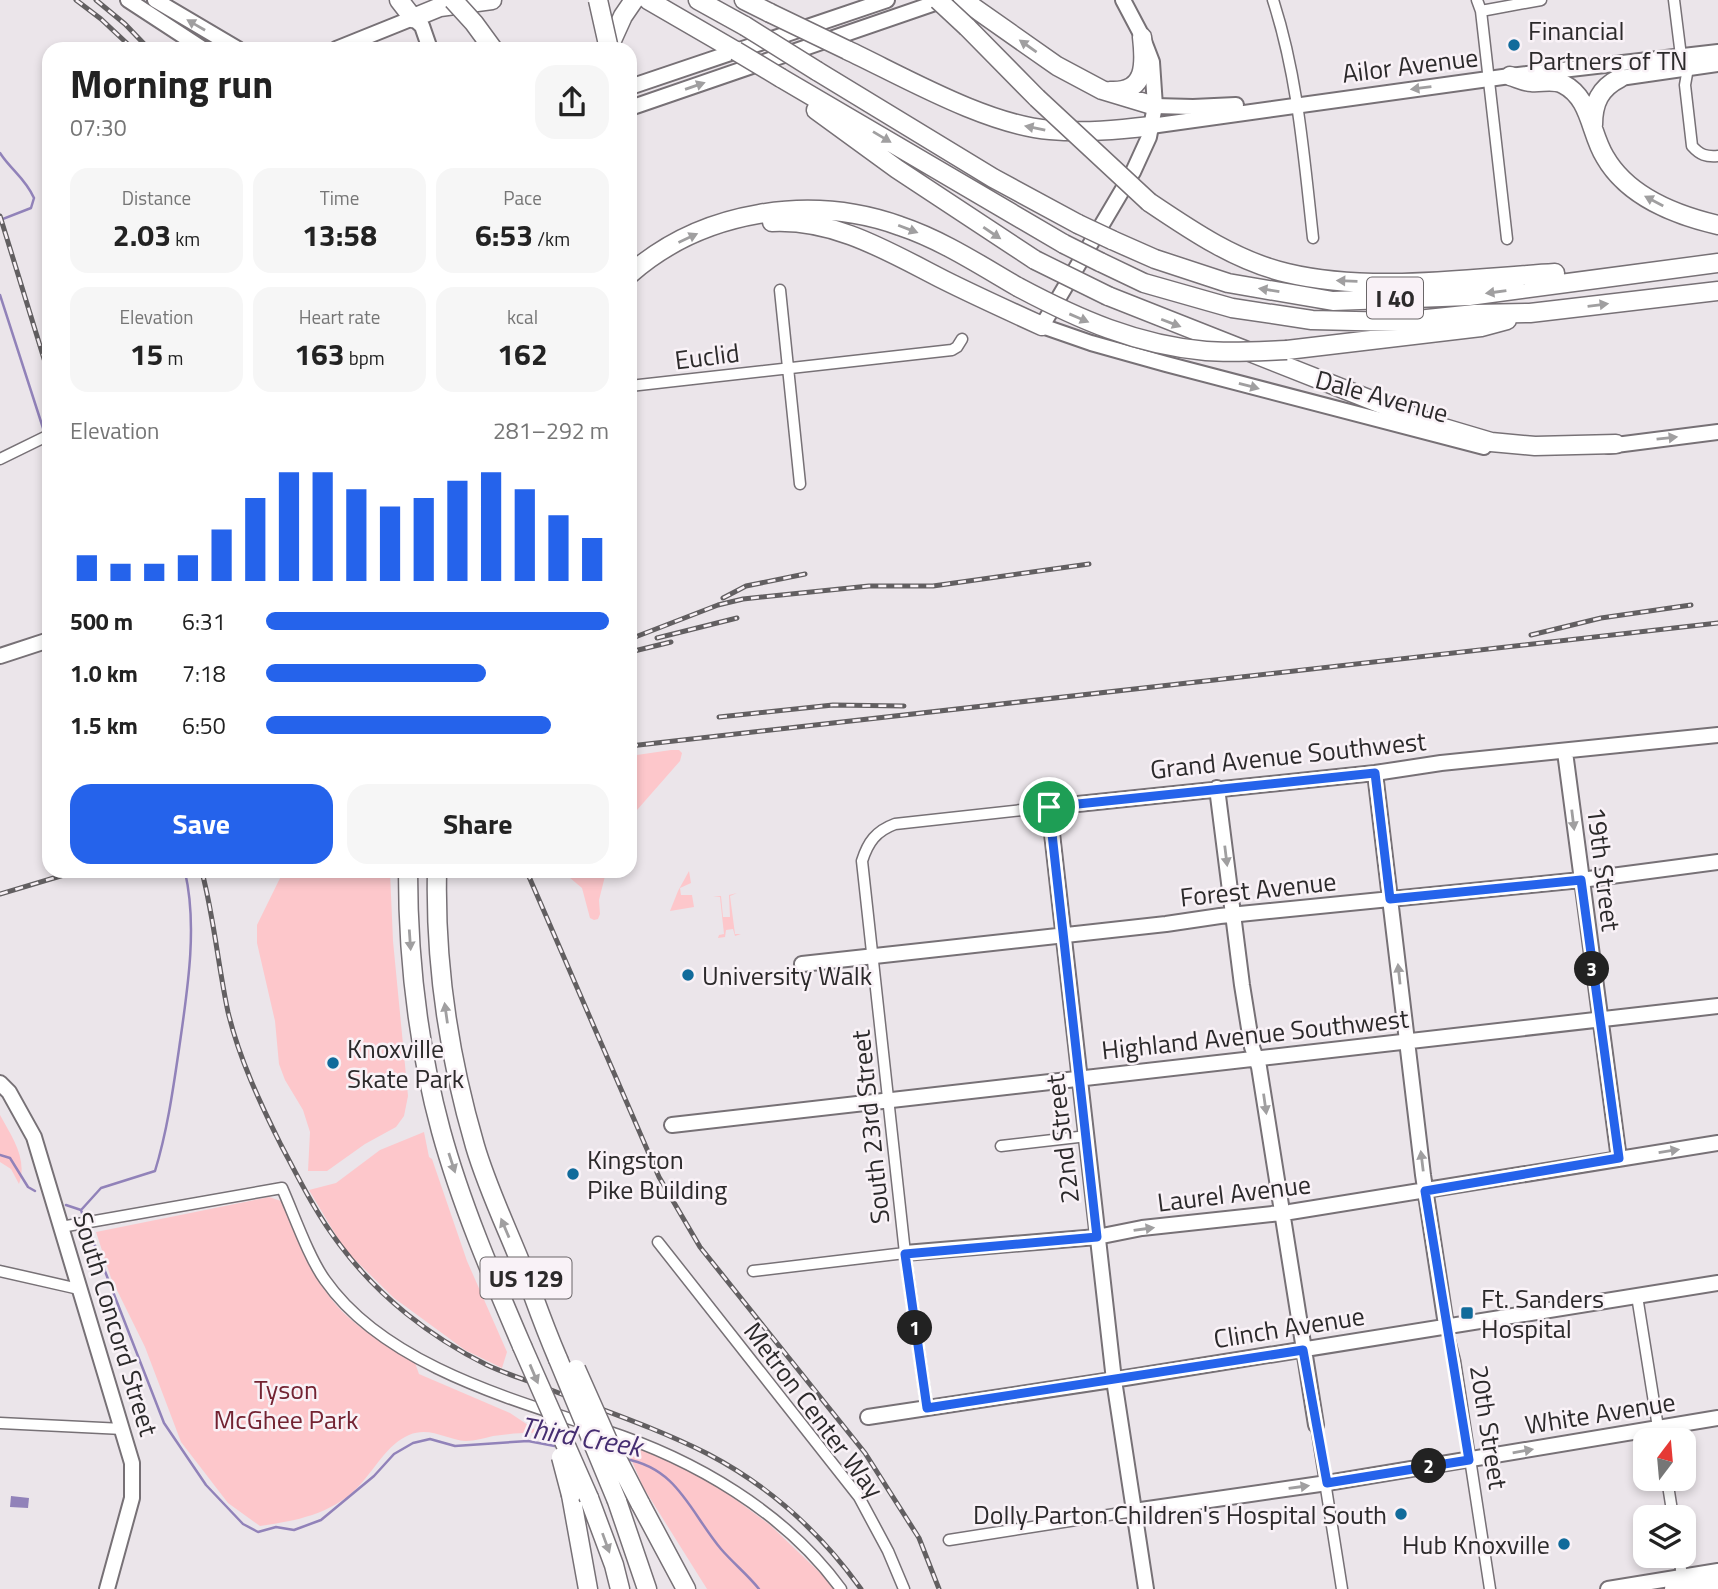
<!DOCTYPE html>
<meta charset="utf-8">
<style>
:root{--surface:#fff;--page:#f6f6f6;--text:#222;--muted:#767676;--accent:#2563eb}
body{margin:0;font-family:"Titillium Web",sans-serif;background:var(--page);color:var(--text);height:100vh;display:flex;flex-direction:column;font-size:26px;white-space:nowrap}
*{box-sizing:border-box;margin:0}
p{font-size:23px;color:var(--muted)}
.icon{flex:none;width:38px;height:38px;fill:none;stroke:currentColor;stroke-width:2;stroke-linecap:round;stroke-linejoin:round}
.map{position:relative;flex:1;overflow:hidden}
.panel{position:absolute;left:42px;top:42px;width:595px;height:836px;display:flex;flex-direction:column;background:var(--surface);border-radius:21px;box-shadow:0 4px 10px #0003}
.panel>*{flex:none}
.needle{width:46px;rotate:16deg}
.tools{position:absolute;left:1633px;top:1428px;display:grid;gap:14px}
.tools a{display:grid;place-items:center;width:63px;height:63px;border-radius:14px;background:var(--surface);box-shadow:0 4px 10px #0003;font-size:35px}
.pin{position:absolute;display:grid;place-items:center;width:60px;height:60px;color:#fff;margin:-30px;border:4px solid #fff;border-radius:50%;box-shadow:0 2px 7px #0007}
.km{position:absolute;width:35px;height:35px;margin:-18px;border-radius:50%;background:#222;color:#fff;font-size:19px;line-height:35px;text-align:center}
.round{display:grid;place-items:center;flex:none;width:74px;height:74px;border-radius:21px;background:var(--page)}
.summary{display:flex;align-items:center;justify-content:space-between;height:119px;padding:0 28px}
h1{font-size:38px;font-weight:700;line-height:52px}
.figures{display:grid;grid-template-columns:repeat(3,1fr);gap:10px;height:119px;padding:7px 28px}
.figures div{display:grid;align-content:center;border-radius:18px;background:var(--page);text-align:center}
.figures b{font-size:30px;font-weight:700}
.figures small{font-size:19px;font-weight:400}
.figures p{font-size:19px}
.chart{height:196px;padding:14px 28px}
.chart p{display:flex;justify-content:space-between}
.chart svg{width:100%;height:126px;margin-top:7px;stroke:var(--accent);stroke-width:6}
.action{display:flex;gap:14px;margin-top:auto;padding:14px 28px}
.action a{flex:1;height:80px;border-radius:21px;background:var(--accent);color:#fff;font-size:28px;font-weight:700;line-height:80px;text-align:center}
.action a+a{background:var(--page);color:var(--text)}
ul{padding:0 28px;list-style:none;font-size:23px}
li{display:grid;grid-template-columns:112px 84px 1fr;align-items:center;height:52px}
li i{height:18px;border-radius:9px;background:var(--accent)}
.map>svg:first-child{display:block}
.green{fill:#fdc7cb}
.water{fill:#9182b9}
.lines{fill:none;stroke-linecap:round;stroke-linejoin:round}
.stream{stroke:#9182b9;stroke-width:2.5}
.street-casing{stroke:#777176;stroke-width:13}
.secondary-casing{stroke:#777176;stroke-width:18}
.primary-casing{stroke:#777176;stroke-width:18}
.highway-casing{stroke:#777176;stroke-width:21}
.street{stroke:#fff;stroke-width:10}
.secondary{stroke:#fff;stroke-width:14}
.primary{stroke:#fff;stroke-width:14}
.highway{stroke:#fff;stroke-width:18}
.rail-casing{stroke:#625f61;stroke-width:5}
.rail{stroke:#f9f2f7;stroke-width:2.5;stroke-dasharray:8;stroke-linecap:butt}
.highway-bridge-casing{stroke:#777176;stroke-width:21;stroke-linecap:butt}
.highway-bridge{stroke:#fff;stroke-width:18}
.oneway{fill:#a09fa0}
.route-casing{stroke:#fff;stroke-width:14}
.route{stroke:#2563eb;stroke-width:9}
.poi-dot{fill:#116b9b;stroke:#f9f2f7;stroke-width:2.5}
.labels{text-anchor:middle;dominant-baseline:central;stroke-width:5;stroke-linejoin:round;paint-order:stroke}
.shield{fill:#f9f2f7;stroke:#6a6668;stroke-width:2}
.shield-label{font-size:24px;font-weight:bold;fill:#2c2a2b}
.poi-label{font-size:26px;fill:#2c2a2b;stroke:#f9f2f7;text-anchor:start}
.street-label{font-size:26px;fill:#2c2a2b;stroke:#f9f2f7}
.park-label{font-size:26px;fill:#732332;stroke:#f9f2f7}
.water-label{font-size:28px;font-style:italic;fill:#452d71;stroke:#f9f2f7}
</style>
<div class="map">
<svg width="1718" height="1589" viewBox="0 0 1718 1589">
<rect width="100%" height="100%" fill="#ebe5ea"/>
<path class="green" d="M671,750H679L682,753L680,761L630,818V756Z
M689,871L691,883L680,888L681,895H692L694,907L670,911L678,891Z
M283,872H390L393,941L408,1096L404,1116L396,1127L365,1144L327,1171H308L310,1132L303,1110L285,1080L279,1064L275,1021L257,943V925Z
M563,872H606L599,900L600,914L598,919L594,920L590,918L582,888Z
M737,893L730,896L735,934H741L735,936L733,929L726,930L725,937L718,938L719,935L724,934L720,897L713,896H721L723,917H730L729,895Z
M0,1115C12,1137 28,1159 19,1184L11,1169L0,1162Z
M424,1132L429,1157L432,1159L467,1261L507,1352L502,1368L465,1350L394,1298L344,1249L309,1190L336,1183L380,1150Z
M269,1197L281,1201L288,1209L325,1290C345,1322 381,1342 414,1360L419,1374L510,1413L540,1433C524,1432 509,1434 493,1436C484,1438 475,1441 466,1441C447,1440 430,1426 409,1435C387,1444 374,1471 357,1488C331,1514 296,1521 260,1526L228,1503L181,1442L145,1347L111,1278L96,1232Z
M623,1440L705,1477L770,1525L837,1589H707L643,1487Z"/>
<path class="water" d="M11,1496L29,1498L28,1508L10,1507Z"/>
<g class="lines">
<path class="stream" d="M0,153C11,170 25,178 34,198L31,208L0,220
M0,295L43,428
M47,442L49,446
M0,1155L10,1158L28,1187L35,1191
M66,1205L81,1210L84,1219
M82,1209L101,1188L155,1171C167,1132 173,1090 179,1049C187,993 198,927 185,872
M87,1225L164,1423L206,1485L243,1524L258,1532L276,1527L294,1530L321,1520L374,1476L394,1454L413,1443L430,1439L455,1446L528,1441L560,1447
M625,1459C678,1468 690,1512 721,1549C733,1563 748,1575 759,1589"/>
<g class="street-casing">
<path id="street" d="M1273,0C1298,77 1304,158 1313,238
M1477,0L1481,11L1507,239
M1674,0L1681,56
M1481,11L1541,0
M1688,68L1685,85L1692,146C1700,155 1706,157 1718,156
M780,290L800,484
M630,386L952,350L957,347L962,339
M0,459L49,435
M1001,1146L1087,1136
M61,1227L282,1188C294,1215 309,1258 325,1280C381,1360 497,1395 586,1424
M658,1242L859,1497L888,1551L904,1589
M0,1271L79,1289
M753,1271L905,1253
M1637,1296L1660,1440
M1446,1325L1455,1361L1490,1589
M927,1408L905,1253L862,861C868,842 876,831 895,824L1049,807
M0,1423L123,1429
M1316,1425L1342,1589
M604,1430C694,1459 785,1512 841,1589
M1667,1479L1673,1517
M949,1540L1134,1511
M1679,1556L1682,1576"/>
</g>
<g class="secondary-casing">
<path id="secondary" d="M128,0L203,49
M155,0L238,49
M336,49L413,18L422,26L430,49
M630,87L887,0
M630,108L944,0
M1042,326L1133,172L1149,137L1155,106L1152,62L1142,36L1123,0
M0,656L49,640
M1565,752L1619,1159
M1375,773L1423,1175L1446,1325
M1217,788L1242,985L1252,1047L1259,1067L1316,1425
M802,964L1166,924L1220,916L1581,880L1718,862
M0,1083L9,1092L34,1137L132,1463V1498L107,1589
M672,1125L1718,1006
M905,1253L1097,1237L1142,1228L1290,1212L1718,1143
M868,1417L1125,1378L1718,1283
M1134,1511L1327,1483L1718,1418
M1146,1589L1114,1380L1049,807L1375,773L1441,763L1718,735
M1608,1589L1718,1571
M1672,1589L1718,1582"/>
</g>
<g class="primary-casing">
<path id="primary" d="M1620,78L1718,64
M1155,106L1193,107L1236,105
M1151,126L1510,76L1718,52
M1042,326L1091,343L1166,364L1484,447
M1608,446L1718,432"/>
</g>
<g class="highway-casing">
<path id="highway" d="M399,0L413,18L440,7L492,0
M648,0L736,51
M698,0L745,26
M744,0L770,13
M963,0L1057,66L1102,90L1155,106
M967,27L1037,98
M608,49L623,16L634,0
M847,50C904,77 987,125 1050,130C1085,133 1117,130 1151,126
M817,71L993,178L1078,224
M1510,76C1517,78 1524,82 1531,82C1542,83 1553,79 1563,84C1591,98 1590,133 1605,157C1628,197 1675,215 1718,225
M781,78L1064,244
M1110,91C1147,93 1145,63 1142,37
M816,110L897,169L1035,260
M1593,125C1593,103 1600,88 1620,78
M1149,202C1192,231 1236,261 1287,273C1370,293 1471,278 1555,273
M772,222C836,219 889,252 944,280C976,296 1009,311 1042,326
M1112,240L1155,259L1228,283L1333,301L1469,296L1718,263
M1100,262L1144,283L1232,308L1312,320L1398,322L1475,314L1530,313L1718,291
M630,274C703,210 811,194 900,226C942,240 980,265 1018,287
M1108,296L1437,426L1491,442L1535,446L1616,444
M1287,350L1481,327L1507,320
M408,872C408,959 418,1046 441,1131C461,1204 492,1276 522,1346
M437,872C435,964 449,1057 475,1146C490,1197 515,1244 533,1295C541,1317 549,1338 558,1359
M571,1495L588,1589
M589,1498L614,1565L620,1589
M617,1501L647,1589
M640,1503L686,1589"/>
</g>
<use href="#street" class="street"/>
<use href="#secondary" class="secondary"/>
<use href="#primary" class="primary"/>
<use href="#highway" class="highway"/>
<g class="rail-casing">
<path id="rail" d="M76,0L101,19L133,49
M96,0L125,24L149,49
M0,216L49,375
M723,598L746,586L805,574
M1531,635L1601,618L1691,605
M657,638L737,618
M630,639L718,605L743,599L869,586H933L1089,564
M630,652L671,642
M719,717L833,705L904,706
M630,746L1718,623
M202,872C214,918 218,965 228,1012C239,1058 260,1103 281,1145C299,1179 316,1214 340,1245C378,1296 430,1337 487,1365C504,1373 523,1379 541,1386C596,1408 655,1427 708,1454C771,1487 820,1532 861,1589
M527,872L659,1177L700,1247L865,1453L919,1538L939,1589
M0,894L74,872"/>
</g>
<use href="#rail" class="rail"/>
<g class="highway-bridge-casing">
<path id="highway-bridge" d="M453,0L474,23L493,49
M598,0L609,49
M938,0L967,27
M770,13L847,50
M745,26L817,71
M736,51L781,78
M1037,98L1149,202
M1078,224L1112,240
M1064,244L1100,262
M1035,260L1108,296
M1018,287C1078,319 1137,345 1206,351C1233,353 1260,351 1287,350
M522,1346L589,1498
M558,1359L617,1501
M576,1369L608,1441L640,1503
M561,1457L571,1495"/>
</g>
<use href="#highway-bridge" class="highway-bridge"/>
</g>
<defs><path id="oneway-solid" d="M-6-.8H1V-3.2L6.5 0L1 3.2V.8H-6Z" transform="scale(1.75)"/></defs>
<g class="oneway">
<use href="#oneway-solid" transform="translate(196 25) rotate(-150)"/>
<use href="#oneway-solid" transform="translate(1028 46) rotate(-145)"/>
<use href="#oneway-solid" transform="translate(695 86) rotate(-19)"/>
<use href="#oneway-solid" transform="translate(1421 88) rotate(173)"/>
<use href="#oneway-solid" transform="translate(1035 128) rotate(-168)"/>
<use href="#oneway-solid" transform="translate(882 137) rotate(31)"/>
<use href="#oneway-solid" transform="translate(1654 201) rotate(-152)"/>
<use href="#oneway-solid" transform="translate(908 229) rotate(21)"/>
<use href="#oneway-solid" transform="translate(992 233) rotate(34)"/>
<use href="#oneway-solid" transform="translate(688 238) rotate(-25)"/>
<use href="#oneway-solid" transform="translate(1347 281) rotate(-178)"/>
<use href="#oneway-solid" transform="translate(1269 290) rotate(-171)"/>
<use href="#oneway-solid" transform="translate(1496 292) rotate(172)"/>
<use href="#oneway-solid" transform="translate(1598 305) rotate(-7)"/>
<use href="#oneway-solid" transform="translate(1079 318) rotate(23)"/>
<use href="#oneway-solid" transform="translate(1171 323) rotate(21)"/>
<use href="#oneway-solid" transform="translate(1249 386) rotate(15)"/>
<use href="#oneway-solid" transform="translate(1667 438) rotate(-6)"/>
<use href="#oneway-solid" transform="translate(1573 820) rotate(83)"/>
<use href="#oneway-solid" transform="translate(1226 856) rotate(83)"/>
<use href="#oneway-solid" transform="translate(410 940) rotate(86)"/>
<use href="#oneway-solid" transform="translate(1399 974) rotate(-96)"/>
<use href="#oneway-solid" transform="translate(446 1013) rotate(-98)"/>
<use href="#oneway-solid" transform="translate(1265 1104) rotate(82)"/>
<use href="#oneway-solid" transform="translate(1669 1151) rotate(-9)"/>
<use href="#oneway-solid" transform="translate(1422 1161) rotate(-97)"/>
<use href="#oneway-solid" transform="translate(452 1163) rotate(72)"/>
<use href="#oneway-solid" transform="translate(505 1228) rotate(-113)"/>
<use href="#oneway-solid" transform="translate(1144 1229) rotate(-8)"/>
<use href="#oneway-solid" transform="translate(534 1374) rotate(67)"/>
<use href="#oneway-solid" transform="translate(1523 1451) rotate(-10)"/>
<use href="#oneway-solid" transform="translate(1299 1487) rotate(-8)"/>
<use href="#oneway-solid" transform="translate(606 1543) rotate(70)"/>
</g>
<g class="lines">
<g class="route-casing">
<path id="route" d="M1375,773L1390,899L1581,880L1619,1158L1425,1191L1469,1460L1327,1483L1303,1350L927,1408L905,1254L1097,1237L1049,807Z"/>
</g>
<use href="#route" class="route"/>
</g>
<g class="poi-dot">
<circle cx="1514" cy="45" r="7"/>
<circle cx="688" cy="975" r="7"/>
<circle cx="333" cy="1063" r="7"/>
<circle cx="573" cy="1174" r="7"/>
<rect x="1460" y="1306" width="14" height="14" rx="3.5"/>
<circle cx="1401" cy="1514" r="7"/>
<circle cx="1564" cy="1544" r="7"/>
</g>
<g class="labels">
<g class="shield">
<rect x="1367" y="277.5" width="56" height="41" rx="5"/>
<rect x="480.5" y="1257.5" width="91" height="41" rx="5"/>
</g>
<g class="shield-label">
<text x="1395" y="298">I 40</text>
<text x="526" y="1278">US 129</text>
</g>
<g class="poi-label">
<text x="1528" y="30">Financial<tspan x="1528" dy="30">Partners of TN</tspan></text>
<text x="702" y="975">University Walk</text>
<text x="347" y="1048">Knoxville<tspan x="347" dy="30">Skate Park</tspan></text>
<text x="587" y="1159">Kingston<tspan x="587" dy="30">Pike Building</tspan></text>
<text x="1481" y="1298">Ft. Sanders<tspan x="1481" dy="30">Hospital</tspan></text>
<text x="1387" y="1514" text-anchor="end">Dolly Parton Children's Hospital South</text>
<text x="1550" y="1544" text-anchor="end">Hub Knoxville</text>
</g>
<g class="street-label">
<text transform="translate(1410 65) rotate(-7)">Ailor Avenue</text>
<text transform="translate(707 356) rotate(-7)">Euclid</text>
<text transform="translate(1382 396) rotate(15)">Dale Avenue</text>
<text transform="translate(1288 755) rotate(-6)">Grand Avenue Southwest</text>
<text transform="translate(1604 869) rotate(83)">19th Street</text>
<text transform="translate(1258 889) rotate(-6)">Forest Avenue</text>
<text transform="translate(1255 1034) rotate(-6)">Highland Avenue Southwest</text>
<text transform="translate(870 1127) rotate(-96)">South 23rd Street</text>
<text transform="translate(1062 1139) rotate(-97)">22nd Street</text>
<text transform="translate(1234 1193) rotate(-7)">Laurel Avenue</text>
<text transform="translate(116 1324) rotate(73)">South Concord Street</text>
<text transform="translate(1289 1327) rotate(-9)">Clinch Avenue</text>
<text transform="translate(814 1410) rotate(53)">Metron Center Way</text>
<text transform="translate(1600 1413) rotate(-9)">White Avenue</text>
<text transform="translate(1489 1427) rotate(81)">20th Street</text>
</g>
<g class="park-label">
<text x="286" y="1389">Tyson<tspan x="286" dy="30">McGhee Park</tspan></text>
</g>
<g class="water-label">
<text transform="translate(581 1436) rotate(10)">Third Creek</text>
</g>
</g>
</svg>
<div class="tools">
<a><svg class="needle" viewBox="-14 -14 28 28"><path d="M0-13l5 13h-10z" fill="#e53935"/><path d="M0 13l5-13h-10z" fill="#767676"/></svg></a>
<a><svg class="icon" aria-label="layers" viewBox="0 0 24 24"><path d="M12 4l9 5-9 5-9-5zM3 14l9 5 9-5"/></svg></a>
</div>
<div class="pin" style="left:1049px;top:807px;background:#1e9e55"><svg class="icon" aria-label="arrive" viewBox="0 0 24 24"><path d="M6 21V4h12l-3 4 3 4H6"/></svg></div>
<b class="km" style="left:915px;top:1328px">1</b>
<b class="km" style="left:1429px;top:1466px">2</b>
<b class="km" style="left:1592px;top:969px">3</b>
<section class="panel">
<div class="summary"><div><h1>Morning run</h1><p>07:30</p></div><a class="round"><svg class="icon" aria-label="share" viewBox="0 0 24 24"><path d="M12 15V3M7 8l5-5 5 5M5 13v7h14v-7"/></svg></a></div>
<div class="figures">
<div><p>Distance</p><b>2.03<small> km</small></b></div>
<div><p>Time</p><b>13:58</b></div>
<div><p>Pace</p><b>6:53<small> /km</small></b></div>
</div>
<div class="figures">
<div><p>Elevation</p><b>15<small> m</small></b></div>
<div><p>Heart rate</p><b>163<small> bpm</small></b></div>
<div><p>kcal</p><b>162</b></div>
</div>
<div class="chart"><p><span>Elevation</span>281–292 m</p>
<svg viewBox="0 0 160 44" preserveAspectRatio="none"><path d="M5 44V35M15 44V38M25 44V38M35 44V35M45 44V26M55 44V15M65 44V6M75 44V6M85 44V12M95 44V18M105 44V15M115 44V9M125 44V6M135 44V12M145 44V21M155 44V29"/></svg>
</div>
<ul>
<li><b>500 m</b>6:31<i style="width:100%"></i></li>
<li><b>1.0 km</b>7:18<i style="width:64%"></i></li>
<li><b>1.5 km</b>6:50<i style="width:83%"></i></li>
</ul>
<div class="action"><a>Save</a><a>Share</a></div>
</section>
</div>
